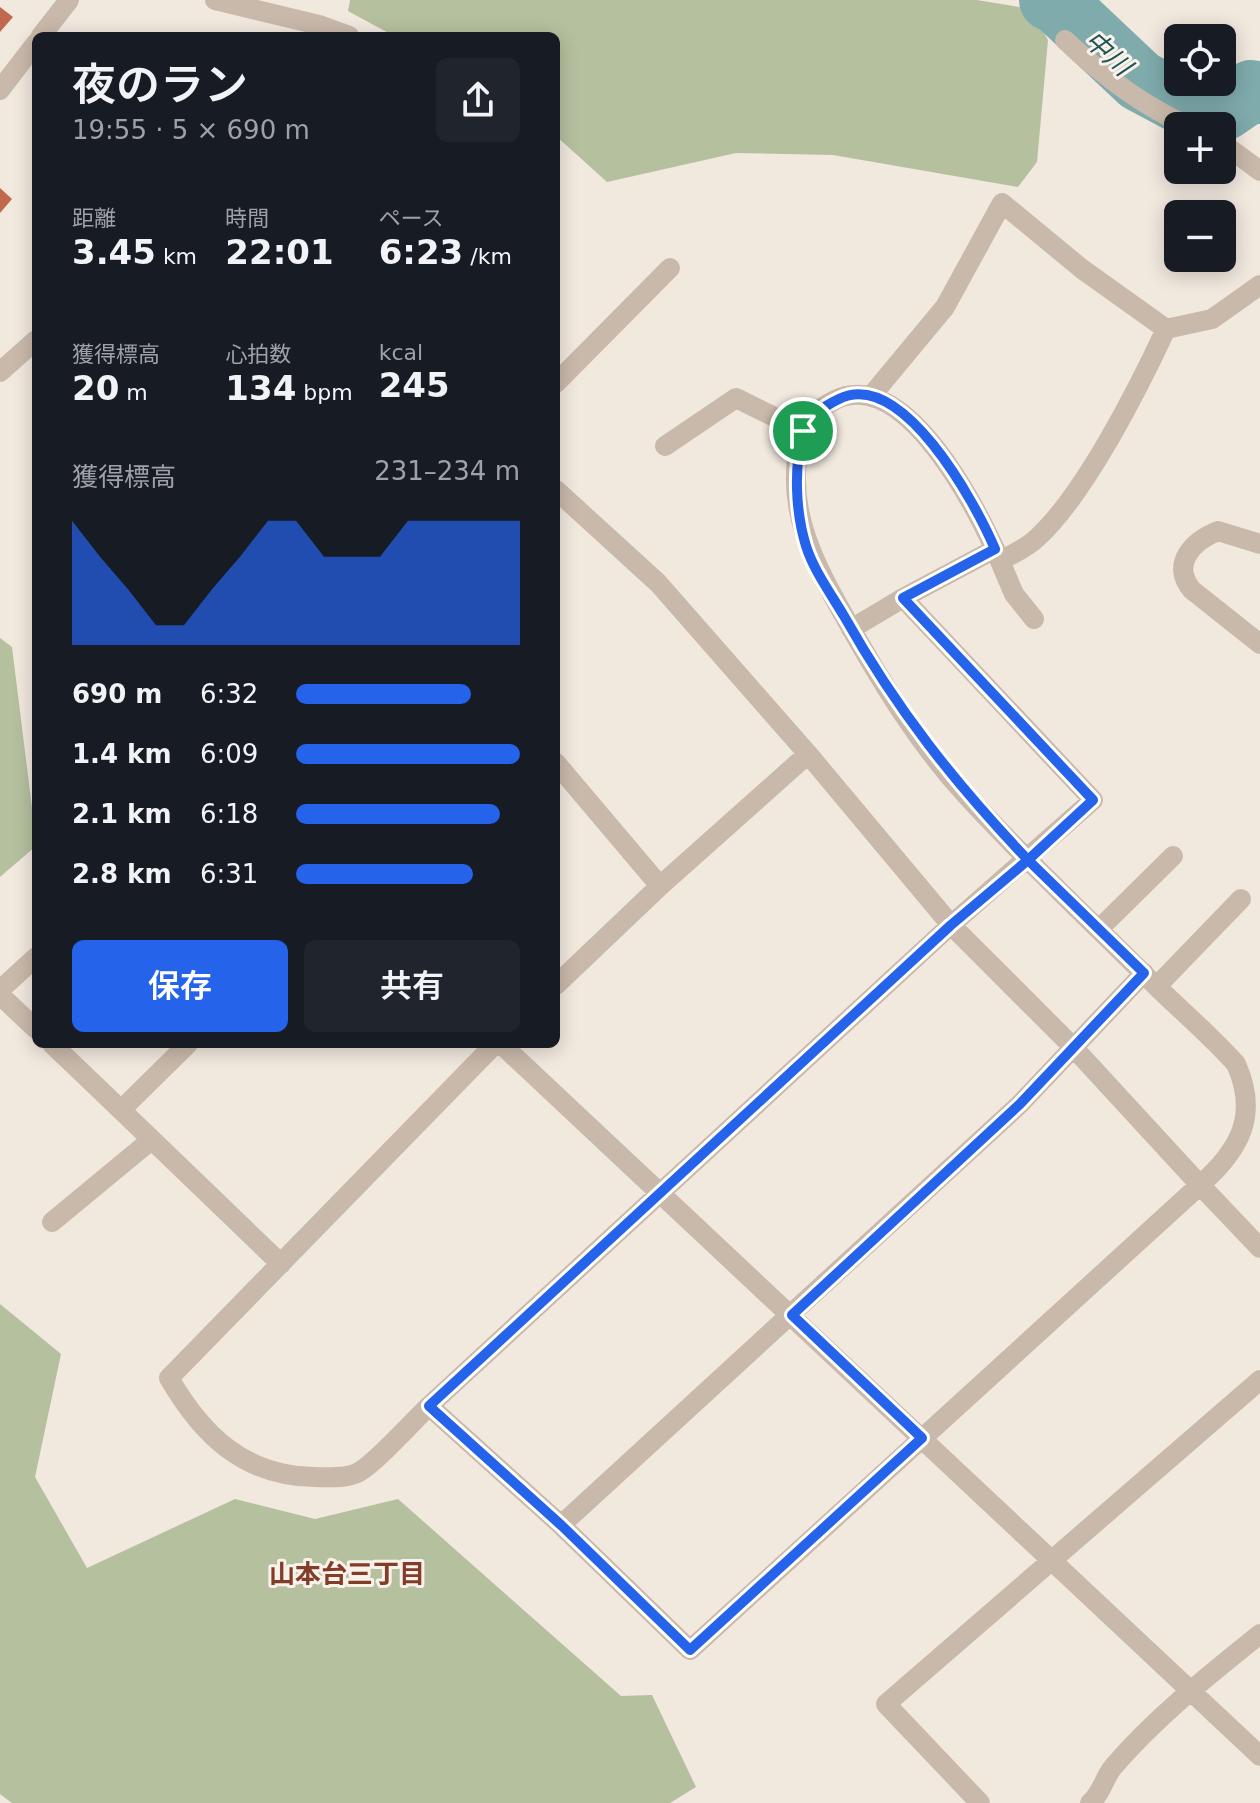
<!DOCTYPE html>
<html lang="ja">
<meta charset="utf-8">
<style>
:root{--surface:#171b24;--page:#20242c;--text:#f1f3f6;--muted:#9ea1a6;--accent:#2563eb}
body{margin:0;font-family:"DejaVu Sans","Noto Sans JP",sans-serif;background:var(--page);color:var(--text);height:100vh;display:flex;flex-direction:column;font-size:30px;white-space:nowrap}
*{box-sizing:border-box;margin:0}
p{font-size:26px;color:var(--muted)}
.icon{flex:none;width:44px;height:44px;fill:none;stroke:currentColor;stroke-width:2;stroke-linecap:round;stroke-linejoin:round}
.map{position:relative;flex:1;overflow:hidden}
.details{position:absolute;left:32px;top:32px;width:528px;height:1016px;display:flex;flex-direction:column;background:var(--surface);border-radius:12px;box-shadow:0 4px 20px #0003}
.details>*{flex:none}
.tools{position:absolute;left:1164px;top:24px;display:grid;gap:16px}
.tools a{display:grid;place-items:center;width:72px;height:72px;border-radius:12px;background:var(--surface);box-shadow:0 4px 20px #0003;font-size:40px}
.pin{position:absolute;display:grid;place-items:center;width:68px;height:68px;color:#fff;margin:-34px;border:4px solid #fff;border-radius:50%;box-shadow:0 2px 8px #0007}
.round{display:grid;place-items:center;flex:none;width:84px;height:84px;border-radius:12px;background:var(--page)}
.headline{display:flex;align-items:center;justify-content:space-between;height:136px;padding:0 40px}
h1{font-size:44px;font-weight:600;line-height:60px}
.stats{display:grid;grid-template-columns:repeat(3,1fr);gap:12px;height:136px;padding:8px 40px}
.stats div{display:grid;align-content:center}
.stats b{font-size:34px;font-weight:600}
.stats small{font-size:22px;font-weight:400}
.stats p{font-size:22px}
.chart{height:224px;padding:16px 40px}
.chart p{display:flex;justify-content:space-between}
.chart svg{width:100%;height:144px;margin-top:8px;fill:var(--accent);opacity:.7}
.cta{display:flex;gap:16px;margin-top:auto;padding:16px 40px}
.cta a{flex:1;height:92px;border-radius:12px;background:var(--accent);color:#fff;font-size:32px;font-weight:600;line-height:92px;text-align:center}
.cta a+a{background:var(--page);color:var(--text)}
ul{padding:0 40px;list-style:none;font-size:26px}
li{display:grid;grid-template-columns:128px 96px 1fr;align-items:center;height:60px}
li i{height:20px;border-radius:10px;background:var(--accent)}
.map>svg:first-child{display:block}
.green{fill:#b5c09f}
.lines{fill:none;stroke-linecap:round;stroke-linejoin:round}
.river{stroke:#7fabad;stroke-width:62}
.building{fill:#c0694e}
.street{stroke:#c9b9ab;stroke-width:20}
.route-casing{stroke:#fff;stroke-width:16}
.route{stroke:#2563eb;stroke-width:10}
.labels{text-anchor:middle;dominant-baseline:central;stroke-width:6;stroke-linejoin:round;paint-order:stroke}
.water-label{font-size:26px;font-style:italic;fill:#215357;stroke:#f9f2eb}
.neighbourhood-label{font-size:26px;font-weight:bold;fill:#823c27;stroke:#f9f2eb}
</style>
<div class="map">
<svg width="1260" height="1803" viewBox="0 0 1260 1803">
<rect width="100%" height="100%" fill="#f1e8de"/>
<path class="green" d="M350,0H977L1031,9L1048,40L1037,162L1018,187L833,155L736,153L607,182L556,136V36H394L348,11Z
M0,638L12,647L36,840V846L0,877Z
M0,1304L61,1354L35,1477L87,1568L235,1499L315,1519L398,1499L621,1696L652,1695L696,1787L670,1803H12L0,1794Z"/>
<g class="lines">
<path class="river" d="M1050,0L1057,3L1140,81L1185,105L1225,109L1251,91L1260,93"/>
</g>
<path class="building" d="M0,7L13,17L0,32Z
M0,188L12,199L0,213Z"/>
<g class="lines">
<path class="street" d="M215,0L319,25L349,36
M41,36L69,0
M1065,40C1102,75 1141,105 1188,126
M0,90L36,43
M1222,143L1260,171
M0,372L36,340
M556,383L670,268
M872,395L945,307L1002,203L1082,269L1166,329L1212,319L1260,285
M665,446L736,398L803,431
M556,490L658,583L808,754
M1260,544L1218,531C1193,541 1170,564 1192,590L1260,644
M903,598L995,549
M1034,619L1014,594L1000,561C1012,554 1027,548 1037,538C1085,494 1138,389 1166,329
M556,763L660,886L808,754L951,925L1072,1046L1200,1185C1240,1150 1259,1115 1236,1064C1212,1037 1184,1013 1158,988C1094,924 1027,862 966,795C919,744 881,682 847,621C815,565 783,507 801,440C806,420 817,409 835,400C905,366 978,509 1000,561
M1100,928L1173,856
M556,985L660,886
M1157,986L1241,899
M0,990L36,957
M0,995L36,1029
M52,1044L121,1110L188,1044
M495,1044L169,1378C202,1435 244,1476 314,1477C327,1477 345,1479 357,1473C373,1466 413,1421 429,1406L561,1525L1020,1104L1144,973
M501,1044L1260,1756
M121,1110L281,1264
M52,1222L150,1141
M429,1406L951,925L1093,800L903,598L851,629
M561,1525L690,1650L1200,1185L1260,1248
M980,1803L886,1704L1260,1380
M1090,1803C1102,1793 1104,1778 1113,1767C1156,1717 1209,1675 1260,1634"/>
</g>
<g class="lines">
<g class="route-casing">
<path id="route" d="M803,431C794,467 795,510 806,546C814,571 831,594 844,616C897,710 954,782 1028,860L951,925L429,1406L561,1525L690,1650L922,1438L792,1315L1020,1104L1144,973L1028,860L1093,800L903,598L995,549C975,502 902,368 839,399C822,407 812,415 803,431"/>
</g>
<use href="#route" class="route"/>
</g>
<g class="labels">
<g class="water-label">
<text transform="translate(1108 53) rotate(42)">中川</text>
</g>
<g class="neighbourhood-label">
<text x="347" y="1574">山本台三丁目</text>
</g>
</g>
</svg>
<div class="tools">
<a><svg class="icon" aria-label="locate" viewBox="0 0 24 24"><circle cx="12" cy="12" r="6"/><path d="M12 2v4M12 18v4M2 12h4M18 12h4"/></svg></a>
<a>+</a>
<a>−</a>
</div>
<div class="pin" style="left:803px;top:431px;background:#1e9e55"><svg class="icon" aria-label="arrive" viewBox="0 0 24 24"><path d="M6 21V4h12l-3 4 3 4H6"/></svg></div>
<section class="details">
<div class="headline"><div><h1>夜のラン</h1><p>19:55 · 5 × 690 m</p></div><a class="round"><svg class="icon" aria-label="share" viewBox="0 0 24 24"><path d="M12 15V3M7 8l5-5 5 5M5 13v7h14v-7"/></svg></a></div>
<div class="stats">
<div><p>距離</p><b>3.45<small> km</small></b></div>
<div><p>時間</p><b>22:01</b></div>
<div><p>ペース</p><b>6:23<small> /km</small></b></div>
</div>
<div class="stats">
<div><p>獲得標高</p><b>20<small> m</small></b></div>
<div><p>心拍数</p><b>134<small> bpm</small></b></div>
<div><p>kcal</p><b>245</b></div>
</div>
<div class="chart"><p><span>獲得標高</span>231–234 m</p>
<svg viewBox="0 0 160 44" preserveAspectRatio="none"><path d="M0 44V6L10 17L20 27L30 38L40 38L50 27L60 17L70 6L80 6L90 17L100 17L110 17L120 6L130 6L140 6L150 6L160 6V44z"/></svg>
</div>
<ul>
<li><b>690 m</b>6:32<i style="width:78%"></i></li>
<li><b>1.4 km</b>6:09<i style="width:100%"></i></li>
<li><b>2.1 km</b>6:18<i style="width:91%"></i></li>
<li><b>2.8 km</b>6:31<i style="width:79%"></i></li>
</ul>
<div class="cta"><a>保存</a><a>共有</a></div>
</section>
</div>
